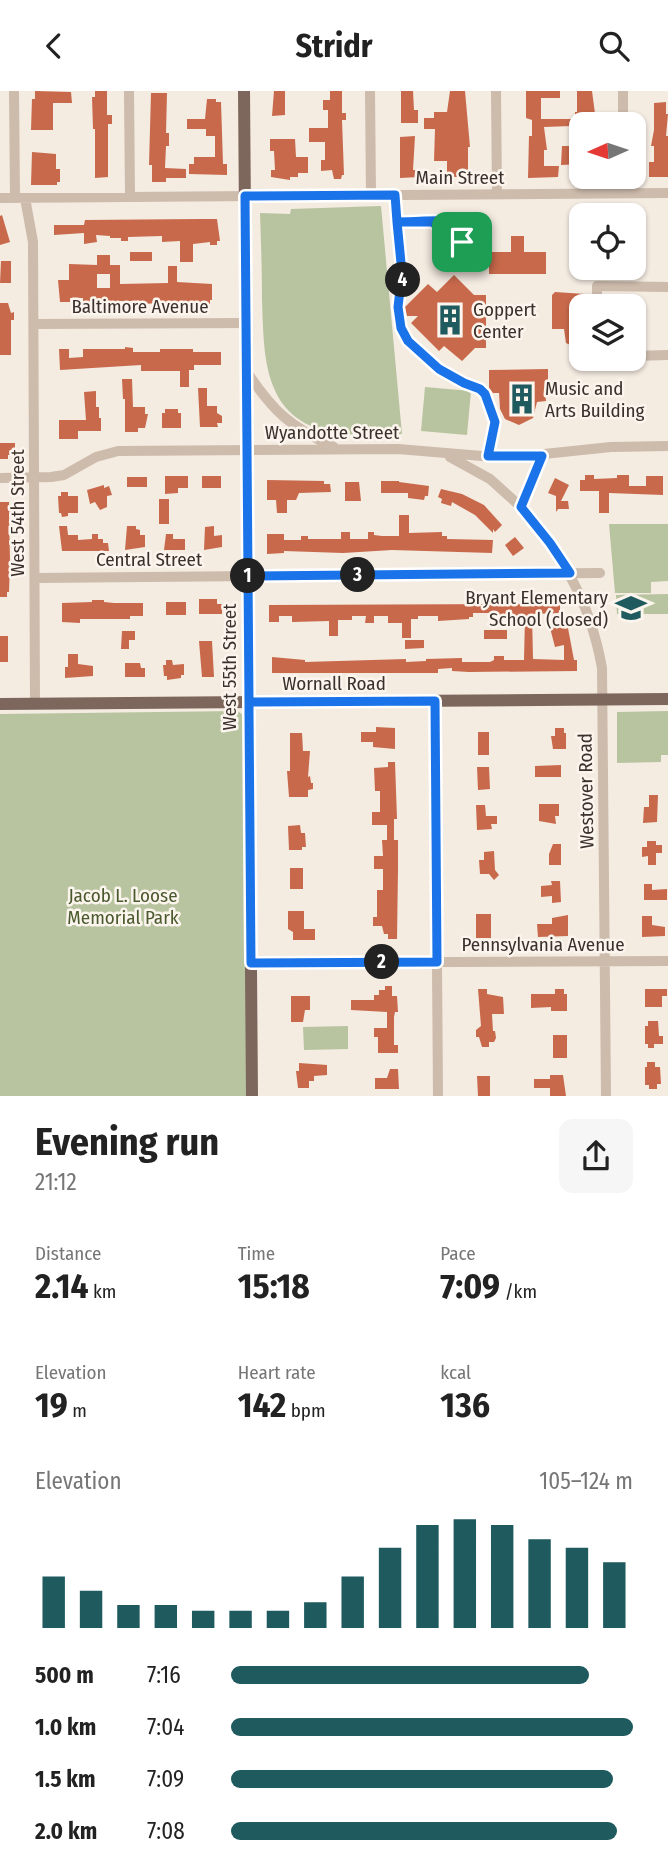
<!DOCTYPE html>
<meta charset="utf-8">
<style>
:root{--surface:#fff;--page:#f6f6f6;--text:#222;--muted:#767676;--accent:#1f5a5e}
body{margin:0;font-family:"Fira Sans Condensed",sans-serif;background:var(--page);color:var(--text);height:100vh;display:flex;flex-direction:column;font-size:26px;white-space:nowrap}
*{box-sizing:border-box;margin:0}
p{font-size:23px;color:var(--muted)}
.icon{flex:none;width:38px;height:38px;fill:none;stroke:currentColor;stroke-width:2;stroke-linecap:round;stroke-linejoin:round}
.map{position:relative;height:1005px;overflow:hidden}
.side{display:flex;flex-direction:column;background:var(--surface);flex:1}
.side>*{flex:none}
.needle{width:46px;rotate:267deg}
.fabs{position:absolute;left:569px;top:21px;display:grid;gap:14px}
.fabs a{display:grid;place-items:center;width:77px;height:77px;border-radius:14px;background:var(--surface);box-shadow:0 2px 5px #0004;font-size:35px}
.pin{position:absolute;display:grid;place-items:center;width:60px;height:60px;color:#fff;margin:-30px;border-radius:14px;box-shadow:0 4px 10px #0006}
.km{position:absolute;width:35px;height:35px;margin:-18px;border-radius:50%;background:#222;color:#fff;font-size:19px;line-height:35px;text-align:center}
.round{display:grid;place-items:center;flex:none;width:74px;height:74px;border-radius:14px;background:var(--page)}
.summary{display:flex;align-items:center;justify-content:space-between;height:119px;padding:0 35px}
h1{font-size:38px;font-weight:700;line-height:52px}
.metrics{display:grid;grid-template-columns:repeat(3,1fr);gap:10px;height:119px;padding:7px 35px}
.metrics div{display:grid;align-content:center}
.metrics b{font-size:35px;font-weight:700}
.metrics small{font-size:19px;font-weight:400}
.metrics p{font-size:19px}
.chart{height:196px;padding:14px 35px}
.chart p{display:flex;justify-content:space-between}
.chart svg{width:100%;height:126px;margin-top:7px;stroke:var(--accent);stroke-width:6}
ul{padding:0 35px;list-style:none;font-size:23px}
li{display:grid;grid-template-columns:112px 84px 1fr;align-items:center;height:52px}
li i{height:18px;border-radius:9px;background:var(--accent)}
header{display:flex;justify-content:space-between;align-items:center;height:91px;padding:0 35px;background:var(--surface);font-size:32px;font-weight:700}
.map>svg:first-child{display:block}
.green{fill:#b8c4a0}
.building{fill:#c8694b;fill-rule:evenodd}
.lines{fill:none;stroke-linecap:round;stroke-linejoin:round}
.minor{stroke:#cdbbac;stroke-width:10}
.major{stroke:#7d675c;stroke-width:12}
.route-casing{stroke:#fff;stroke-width:14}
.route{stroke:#1a73e8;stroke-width:9}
.labels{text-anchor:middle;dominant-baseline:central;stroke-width:5;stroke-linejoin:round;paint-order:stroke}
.street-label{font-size:19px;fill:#3b302b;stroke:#fbf5ee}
.poi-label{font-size:19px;fill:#3b302b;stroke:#fbf5ee;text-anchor:start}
.park-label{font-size:19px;fill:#4a5a2e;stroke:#fbf5ee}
</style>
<header><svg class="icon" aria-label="back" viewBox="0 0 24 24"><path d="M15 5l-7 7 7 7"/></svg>Stridr<svg class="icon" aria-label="search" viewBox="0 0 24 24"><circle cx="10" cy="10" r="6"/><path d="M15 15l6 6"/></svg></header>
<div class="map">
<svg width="668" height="1005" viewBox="0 0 668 1005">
<rect width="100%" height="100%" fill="#f4ebe1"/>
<path class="green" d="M381,115L402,343C378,343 350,346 326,340C262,324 264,262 262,208C262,180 261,151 260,122L290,123L291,118Z
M425,296L471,300L467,344L421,340Z
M609,433H668V490L651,491V502H615Z
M668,503V523H617L616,504Z
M238,620L244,625L247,1005H0V623Z
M668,620V664H661V671L617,672V621Z
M348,935V958L304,959L303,936Z"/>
<path class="building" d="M35,0L71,1L72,12H53V39H31L32,8H35Z
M95,0H107V24H112V33H108V86L95,87V38H93L92,6H95Z
M274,0H285V24L272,25Z
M330,0H342V22H346V29H342L344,84H342L341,88H334L332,79L321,80V69H325V51H309V37H328V19H323V9H330Z
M401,0H413L414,19H418V32H401Z
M450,0H465L470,56H468V83H464V86H454V83H447V70H434L435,38H424V27H434V21H447Z
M526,0H560V7H541V28H571V35L544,36L547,59H544V75H559L558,86L528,87L529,45H532V29L526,27Z
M577,0H592L596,30H575V21H577Z
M151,2H167L166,42H169V55H166L165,77L186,78V87H166V91H152V74H149Z
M207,8H216V11H221L223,73H227V84L189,83V73H194V66H215V45H206V38H187V28H205Z
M666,11V23H668L666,45H668V86H649V71H654V55H651L654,39V12Z
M415,45L413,79H419V86L400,87V46Z
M574,46H581V73L561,74L562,55H574Z
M270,48H295L296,66H308V82H298V86H290V89L271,86V79H275L274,60H270Z
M32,61L56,63V78H60V91H57V94H31Z
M2,124L10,151L0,154V125Z
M200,128H217L220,150H217V154H210V151L193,153V171H180V150L162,151V145L128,146V150H121V147H110V145L96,144L97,151L84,153V142L54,144V134H84L85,129Z
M511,145H524V161H546V183H489V161H511Z
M130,161H152V170H130Z
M97,164H110V174H120V193L168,192V175H177V191L212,193V209H210V213H184V211L142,213V210H117V214H89V210H83V207H70V211H60L58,189H69V173L97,174ZM97,183H110V197H97Z
M1,170H11V192H0Z
M454,184L474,204H486V257H475L462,270L444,255L439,260L411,232L418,225H407L405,216L428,193L437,201Z
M555,201L585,203V215H581V259L566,252L564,238H552V204Z
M0,212H8L11,222L14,221V229H11V264H0Z
M125,256L133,257V261H160V258H193V261H221V274H194V279H189V296H180V280H141V274L60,279L59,258H69V267L83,266V258H125Z
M548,278V301H545L546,310L537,311L533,327L519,334L505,328L500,318L499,302H493L489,297V279Z
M122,288H132L133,316H145V323H148L145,337H138V341H125V308H123Z
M198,297H207V315H217V322L222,325V332H217L218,336H200Z
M96,300V316H99V327H101V340H78V348H59V329H86L84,301Z
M165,318H178V322H181V337H162V322H165Z
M0,352H15V364H8V368H0Z
M585,384H594V388L617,387V384H629V395H646V385H663V404L609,402V422H599V400H580V389H585Z
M165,385H188V397H178V402L165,403Z
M202,385H221V397H202Z
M127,386H147V396H127Z
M555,387L569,394L561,410H568L569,418H558L556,421V405L548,402Z
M267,389L324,390V393H330L331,401L299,402L296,409H287V422H277L276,409H267Z
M381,390H399V391L429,395L428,405H425L424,409L408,407V402H381Z
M345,391H359L361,410H345Z
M104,394V397L109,395L112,404L107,405V416L100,419L95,411L90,413L87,399Z
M441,398L462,403L484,414L502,434L495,441L493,438V442L475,424L452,411L451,415L441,412L442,408L438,406Z
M61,401H68V405H78V422H68V425L62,426L61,422H59L58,405H61Z
M159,408H169V433H159Z
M0,411H9V416H12V423H9L10,470L9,501H7V506H0Z
M399,424H409V442L442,441V445H447V448L493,449L492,462L392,459L343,462L284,460V462L267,463V443H284V449H301V445H308V448H341V441H350V448H368V441H374V444L382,445H399Z
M59,435H67L68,444H78V449L92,448V443H98V448H103V452H108L109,460H62Z
M127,435H136V438L140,439V444H145V456L125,459Z
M214,435V445L222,444V456L204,459L205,436Z
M166,443H173V448H185V459H164Z
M515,446L524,457L513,465L505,454Z
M199,508H217V513H222V523H199Z
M92,509H104V511L114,512H143V525H130V528H80V532L62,531V512L92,511Z
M166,511H186V524H166Z
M544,511L560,513V522L532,523L533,568L564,569V554L555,556L549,533L563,531L565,538L568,537L574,569H577V580L469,581L452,580V577L438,578V582H272V566L305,569V571L406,568V571L426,570V568L462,567V571H490L494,569V565H504V569H524L525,526H497V522H473V526H469V528L438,530V525H418V528H411V547H402V532H388V525H374V532H365L366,525H352V529H338V545H329V530L292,531V525H279V531H269V514L518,513Z
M484,539H507V548H484Z
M122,540H135V549H129V558H121Z
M0,545H8V571H0Z
M405,549H424V557L405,558Z
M199,550H212L214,586H202Z
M68,563H78V573L93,575V585L65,587V576H68Z
M166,569H172L173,574L184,573V584H181V587L167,589V585H164L163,574H166Z
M125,572H140L141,577H145V586H125Z
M376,636L395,637V658L373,656V651H361V641H376Z
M555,637H564V642H566V658H553L551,645H555Z
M478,641H489V664H478Z
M290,642H302L303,660H310L308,686L310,685L311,692H313V698L308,699V706H289L287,680H290Z
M388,671H395L397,728H394V749H398V778L397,848H388V843H384L382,835H373V826H377V799H383V778H374V765H383L382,749H387V734H372V721H380V700H375L374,677L388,676Z
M561,674V686H535V675Z
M477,676H489L490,698L478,699Z
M649,704H658L657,731L643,732L644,716H649Z
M539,713H559V725H555L556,733L539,730Z
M476,714H485L486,725H497V733H491L492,738L477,739Z
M300,734L301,742H305L306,756H302V759H289L288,735Z
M647,750H656V754H662V762H656V774H648V765L642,766V756H647Z
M553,753H561V774H549V763Z
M494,760L495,779L499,784L494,789L489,783H480L479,769H484V761Z
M290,777H303V798H290Z
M551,790H560L561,811L552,812V805L541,806V795L552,794Z
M644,793H652V799L667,798V809H644Z
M288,820H304V838H315V849H293V841L288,838Z
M476,823H491V847H476Z
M568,824V845L538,846L537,833H552V827Z
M642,825H652V834L665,836V845L642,846Z
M385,895H392V905H397L398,921H395L394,926V954H398V962H378V946H374V937H387V921L351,919V909H374V904H379V899H385Z
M478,898H487V903L503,906L504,923H492L493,940H495L496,947L494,951H489V956H482L479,946H476V939L481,935Z
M555,898H564V903H567V920H551V916L531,917V903H555Z
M645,898H667V905H662V916H645Z
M291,905H310V919H305L303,931H291Z
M648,930H658L659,945H663V953H654V957H648V953H645V935H648Z
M553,944H567V967H553Z
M647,971H655V976H660L661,993H657V998H649V994H645V976H647Z
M299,972L327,974V984L314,985V990H309V997H298L296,980H299Z
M390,978H398L399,998H375V987H387Z
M550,984H563L566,1005H550V997H534V988H550Z
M477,985H490V1005H478Z"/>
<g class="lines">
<path class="minor" d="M14,0L15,107
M129,0L130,106
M370,0L371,104
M496,0L497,103
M623,0V33
M624,86V102
M395,104L402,182L398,216L401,237L408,250L439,278L464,292L480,298L485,303L496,331L488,365
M0,107L668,102
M25,107L33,151L35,613
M397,131C424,131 452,127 478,131L483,136L482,149C465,159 446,142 432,131
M597,215V195L668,196
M34,233L246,232
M634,265L668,264
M247,281C273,320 290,336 334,356
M542,365L521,416C564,468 590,510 602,577L606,1005
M450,366L490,388L521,416
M0,387L51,386L64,384L96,366L118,360L398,358L506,367L611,356L668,355
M35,487L600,482
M435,610L438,1005
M251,872L668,870"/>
<path class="major" d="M244,0L252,1005
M0,613L668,608"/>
</g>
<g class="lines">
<g class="route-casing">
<path id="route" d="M462,151L432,131H397L395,104L245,105L249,611L435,610L437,871L251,872L249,621V611L248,485L570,482L550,452L521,416L542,365H488L495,331L485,303L480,298L464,292L439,278L408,250L401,237L398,216L402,182L397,131C424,131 452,127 478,131L483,136L482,149L471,153L462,151"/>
</g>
<use href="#route" class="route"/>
</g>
<defs>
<g id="building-bare" transform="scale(2.415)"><path d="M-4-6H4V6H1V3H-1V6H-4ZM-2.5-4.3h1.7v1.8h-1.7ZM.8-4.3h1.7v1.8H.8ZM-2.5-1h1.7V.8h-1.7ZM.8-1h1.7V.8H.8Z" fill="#1f5a5e" stroke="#fbf5ee" stroke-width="2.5" paint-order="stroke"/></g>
<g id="school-bare" transform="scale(2.415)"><path d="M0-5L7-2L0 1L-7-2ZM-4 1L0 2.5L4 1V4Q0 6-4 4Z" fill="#1f5a5e" stroke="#fbf5ee" stroke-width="2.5" paint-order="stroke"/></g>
</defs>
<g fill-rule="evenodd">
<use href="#building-bare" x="450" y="229"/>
<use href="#building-bare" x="522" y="308"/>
<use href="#school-bare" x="631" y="517"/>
</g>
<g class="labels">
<g class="street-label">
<text x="460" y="86">Main Street</text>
<text x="140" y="215">Baltimore Avenue</text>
<text x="332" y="341">Wyandotte Street</text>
<text transform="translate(17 422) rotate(-90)">West 54th Street</text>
<text x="149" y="468">Central Street</text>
<text transform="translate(229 576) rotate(-90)">West 55th Street</text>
<text x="334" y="592">Wornall Road</text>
<text transform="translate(586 700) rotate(-91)">Westover Road</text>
<text x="543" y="853">Pennsylvania Avenue</text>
</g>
<g class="poi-label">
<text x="473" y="218">Goppert<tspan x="473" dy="22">Center</tspan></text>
<text x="545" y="297">Music and<tspan x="545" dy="22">Arts Building</tspan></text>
<text x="608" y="506" text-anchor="end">Bryant Elementary<tspan x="608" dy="22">School (closed)</tspan></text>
</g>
<g class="park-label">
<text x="123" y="804">Jacob L. Loose<tspan x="123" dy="22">Memorial Park</tspan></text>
</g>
</g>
</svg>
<div class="fabs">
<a><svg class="needle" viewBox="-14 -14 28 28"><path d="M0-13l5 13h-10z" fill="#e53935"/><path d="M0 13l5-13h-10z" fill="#767676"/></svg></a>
<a><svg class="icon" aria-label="locate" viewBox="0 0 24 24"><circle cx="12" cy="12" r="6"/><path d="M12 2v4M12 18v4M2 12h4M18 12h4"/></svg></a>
<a><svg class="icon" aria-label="layers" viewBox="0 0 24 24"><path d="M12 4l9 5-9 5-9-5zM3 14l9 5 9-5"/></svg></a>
</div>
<div class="pin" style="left:462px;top:151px;background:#1e9e55"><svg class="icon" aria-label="arrive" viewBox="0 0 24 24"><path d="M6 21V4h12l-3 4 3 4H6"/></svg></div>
<b class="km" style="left:248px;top:485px">1</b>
<b class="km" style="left:382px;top:871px">2</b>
<b class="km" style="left:358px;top:484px">3</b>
<b class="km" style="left:403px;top:189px">4</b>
</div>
<section class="side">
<div class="summary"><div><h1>Evening run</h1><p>21:12</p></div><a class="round"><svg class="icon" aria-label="share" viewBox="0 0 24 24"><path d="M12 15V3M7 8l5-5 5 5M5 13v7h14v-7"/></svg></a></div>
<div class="metrics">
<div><p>Distance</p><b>2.14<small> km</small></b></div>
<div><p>Time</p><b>15:18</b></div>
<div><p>Pace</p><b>7:09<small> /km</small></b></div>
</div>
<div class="metrics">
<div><p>Elevation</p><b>19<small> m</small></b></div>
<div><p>Heart rate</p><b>142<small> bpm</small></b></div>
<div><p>kcal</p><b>136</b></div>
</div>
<div class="chart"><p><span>Elevation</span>105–124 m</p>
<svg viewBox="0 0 160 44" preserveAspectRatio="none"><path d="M5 44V26M15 44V31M25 44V36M35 44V36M45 44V38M55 44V38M65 44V38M75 44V35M85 44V26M95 44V16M105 44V8M115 44V6M125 44V8M135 44V13M145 44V16M155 44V21"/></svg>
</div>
<ul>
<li><b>500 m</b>7:16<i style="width:89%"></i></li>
<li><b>1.0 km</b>7:04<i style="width:100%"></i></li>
<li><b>1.5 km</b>7:09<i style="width:95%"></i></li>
<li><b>2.0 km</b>7:08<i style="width:96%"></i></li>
</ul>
</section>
